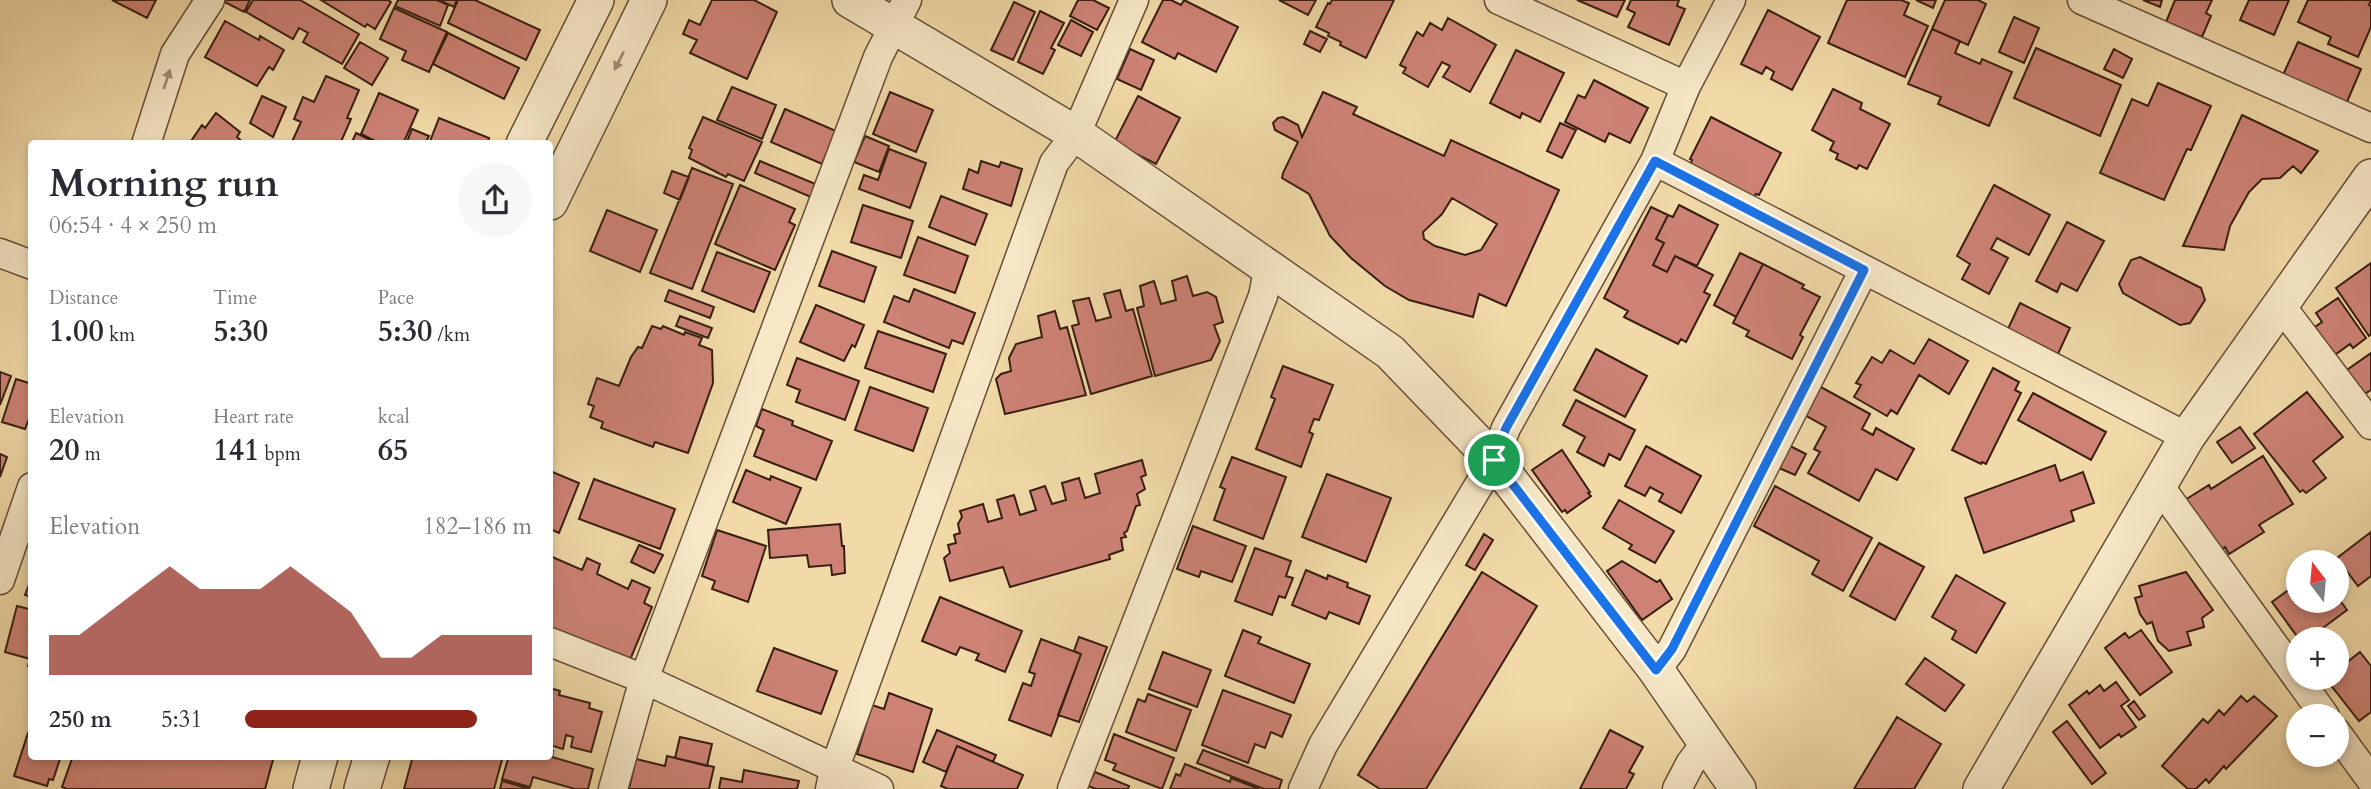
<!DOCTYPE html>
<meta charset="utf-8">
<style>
:root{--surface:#fff;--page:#f7f7f7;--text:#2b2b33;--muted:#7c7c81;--accent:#8f2418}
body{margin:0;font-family:Cardo,serif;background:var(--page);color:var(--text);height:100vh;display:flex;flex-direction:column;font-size:26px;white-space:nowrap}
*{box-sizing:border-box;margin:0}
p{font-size:23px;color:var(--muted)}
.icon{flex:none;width:38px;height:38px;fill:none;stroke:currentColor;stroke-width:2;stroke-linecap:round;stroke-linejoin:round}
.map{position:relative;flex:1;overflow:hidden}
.side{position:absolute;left:28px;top:140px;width:525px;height:620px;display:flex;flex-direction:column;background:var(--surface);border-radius:7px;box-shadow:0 4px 10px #0003}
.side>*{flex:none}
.needle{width:46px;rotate:344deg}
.fabs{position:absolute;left:2286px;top:550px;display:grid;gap:14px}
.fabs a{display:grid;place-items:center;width:63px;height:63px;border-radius:50%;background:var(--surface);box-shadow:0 4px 10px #0003;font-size:35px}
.pin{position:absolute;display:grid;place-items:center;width:60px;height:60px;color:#fff;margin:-30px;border:4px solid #fff;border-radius:50%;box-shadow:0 2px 7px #0007}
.round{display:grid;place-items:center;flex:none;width:74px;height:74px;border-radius:37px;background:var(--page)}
.head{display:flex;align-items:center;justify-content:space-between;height:119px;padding:0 21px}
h1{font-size:38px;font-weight:700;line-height:52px}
.stats{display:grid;grid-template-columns:repeat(3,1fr);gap:10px;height:119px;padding:7px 21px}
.stats div{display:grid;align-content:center}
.stats b{font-size:30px;font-weight:700}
.stats small{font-size:19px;font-weight:400}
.stats p{font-size:19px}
.chart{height:196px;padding:14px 21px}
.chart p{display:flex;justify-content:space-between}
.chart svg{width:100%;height:126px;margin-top:7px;fill:var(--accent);opacity:.7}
ul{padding:0 21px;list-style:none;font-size:23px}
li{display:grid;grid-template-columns:112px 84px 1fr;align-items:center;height:52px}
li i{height:18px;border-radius:9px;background:var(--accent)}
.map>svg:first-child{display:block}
.building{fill:#cd8275;stroke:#381e11;stroke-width:2;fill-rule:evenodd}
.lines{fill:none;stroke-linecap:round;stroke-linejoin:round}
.minor-casing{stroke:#664d37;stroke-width:31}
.tertiary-casing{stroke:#664d37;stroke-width:38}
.minor{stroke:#f6e7c6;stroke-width:28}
.tertiary{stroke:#f6e7c6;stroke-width:35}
.oneway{fill:#a08d75}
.route-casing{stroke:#fff;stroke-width:14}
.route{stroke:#1a73e8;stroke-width:9}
</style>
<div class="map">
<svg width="2371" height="789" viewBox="0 0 2371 789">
<rect width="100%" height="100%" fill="#f1daa8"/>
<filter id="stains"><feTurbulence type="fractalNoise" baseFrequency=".00286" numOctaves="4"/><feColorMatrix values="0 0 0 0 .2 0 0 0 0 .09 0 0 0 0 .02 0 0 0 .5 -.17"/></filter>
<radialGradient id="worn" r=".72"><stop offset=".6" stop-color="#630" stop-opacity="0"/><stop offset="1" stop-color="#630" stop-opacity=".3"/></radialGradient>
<path class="building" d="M112,0H156L147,18Z
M221,0H250L244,12Z
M253,0H300L359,34L342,64L303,42L308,33L299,28L293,39L246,12Z
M321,0H388L391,2L375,29L367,24L365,27Z
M398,0H437L448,5L440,26L395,6Z
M439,0H457L454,7Z
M458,0H475L540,30L526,60L448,23Z
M712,0H754L777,12L747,79L690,53L697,40L683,34L689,20L700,25Z
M1078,0H1093L1109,8L1097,30L1070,16Z
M1163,0H1171L1181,5L1184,0L1238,27L1216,72L1178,53L1175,59L1142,42Z
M1279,0H1316L1308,15Z
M1332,0H1394L1366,58L1340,45L1341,42L1328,36L1329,33L1316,27L1328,3L1330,4Z
M1577,0H1625L1617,17Z
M1631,0H1679L1677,6L1685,9L1669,45L1628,27L1635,13L1627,9Z
M1847,0H1901L1909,3L1904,15L1928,26L1905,77L1828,43Z
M1916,0H1936L1933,8Z
M1945,0H1978L1986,4L1968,45L1932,29Z
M2143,0H2162L2160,7Z
M2175,0H2212L2206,13L2211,16L2202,37L2166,22Z
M2249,0H2289L2274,35L2240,20Z
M2308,0H2371L2369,5L2371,6V27L2358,57L2328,44L2331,37L2298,22Z
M1014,2L1035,12L1013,60L991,50Z
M394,8L447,32L429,72L402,60L406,51L380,39Z
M1768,10L1820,37L1792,90L1771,79L1774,72L1766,67L1762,74L1741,64Z
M1040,11L1064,23L1051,48L1055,50L1043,74L1018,62Z
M2014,17L2039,28L2024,63L1999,52Z
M1448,18L1496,45L1470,92L1443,77L1450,66L1442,62L1428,87L1403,73L1406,68L1400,65L1417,32L1423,36L1430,23L1442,30Z
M1071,20L1093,32L1081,56L1058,45Z
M225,21L259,40L260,36L284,50L273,70L269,67L257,86L205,57Z
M1932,29L1960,41L1955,53L1980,64L1982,59L2012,72L1989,126L1938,104L1941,97L1908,84Z
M1310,31L1327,39L1320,52L1304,44Z
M448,33L519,68L504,99L433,64Z
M360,42L388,58L372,85L344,68Z
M2298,42L2361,69L2347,102L2283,75Z
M2036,48L2121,85L2100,136L2014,98Z
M1130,49L1154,60L1141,90L1117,79Z
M2114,49L2132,59L2123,78L2104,69Z
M1516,50L1564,73L1540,122L1522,113L1520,118L1490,103Z
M326,76L359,90L347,118L351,119L340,144H291L301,122L294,119L303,97L314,102Z
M1594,80L1648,108L1630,143L1609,133L1605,142L1565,122L1578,95L1585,98Z
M2158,83L2211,106L2191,150L2187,149L2164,200L2100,173L2132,99L2148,106Z
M732,87L776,105L762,139L717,120Z
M1833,89L1862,103L1860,109L1890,124L1867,169L1859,165L1857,169L1836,159L1838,154L1830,150L1834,142L1812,130Z
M890,92L933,110L916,152L873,134Z
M1323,92L1357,107L1353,114L1444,156L1451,140L1559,190L1506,306L1479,294L1473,317L1409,300L1385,286L1351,258L1330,236L1309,194L1282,178L1283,173L1298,142L1275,130L1273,123L1278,118L1283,117L1298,125L1302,137ZM1452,198L1497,224L1481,250L1465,255L1435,246L1424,239L1423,232L1442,214Z
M379,93L418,110L403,144H381L361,134Z
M262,96L286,107L273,137L250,123Z
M1138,96L1180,118L1156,164L1114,143Z
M785,109L836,131L822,164L771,142Z
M216,113L240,132L237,137L245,144H189L202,125L205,128Z
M2242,115L2318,151L2301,173L2293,166L2280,178L2262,179L2249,192L2230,226L2224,250L2183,246Z
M703,117L762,142L744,181L728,174L726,177L689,158L692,150L689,148Z
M1711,117L1781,153L1759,195L1756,194L1753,198L1690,165L1692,160L1690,159Z
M439,118L489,138L487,144H429Z
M1560,123L1576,130L1562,158L1547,151Z
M412,129L429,136L425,144H406Z
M356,133L379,144H351Z
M865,136L889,146L879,172L854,162Z
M889,149L926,163L910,208L859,189L864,175L878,180Z
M760,161L818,185L813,198L755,173Z
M981,161L999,167L1001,162L1022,169L1011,206L963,189L969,169L978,173Z
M692,168L733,184L692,289L650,273Z
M672,171L689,177L680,200L664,193Z
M740,185L795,209L789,222L795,225L775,270L715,244Z
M1994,185L2050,215L2029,255L1997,238L1991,249L2008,258L1989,294L1962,279L1970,264L1957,256Z
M941,196L987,214L975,245L929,227Z
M863,205L913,221L901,258L851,242Z
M1679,205L1718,225L1697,266L1675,256L1667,272L1653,265L1664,243L1656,239L1668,215L1673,217Z
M1651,207L1668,215L1656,239L1664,243L1653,265L1667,272L1675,256L1713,275L1704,292L1710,295L1686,342L1681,339L1678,344L1624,317L1628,311L1604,298Z
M607,210L657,230L640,272L590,251Z
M2067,222L2104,241L2077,291L2061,283L2057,292L2036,281Z
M918,237L968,256L955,293L904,275Z
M832,251L876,267L864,302L819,286Z
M717,252L770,272L754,312L702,291Z
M1740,253L1763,264L1736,317L1714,305Z
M2140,257L2201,288L2205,300L2190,323L2180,325L2123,293L2119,284L2131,260Z
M2371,263V334L2369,336L2336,288Z
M1763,264L1804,285L1802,288L1820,297L1800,335L1803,337L1792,359L1746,336L1749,331L1733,323Z
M1187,276L1193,296L1207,292L1216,297L1223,322L1214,325L1220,341L1211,360L1155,376L1137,308L1144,306L1140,286L1154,281L1161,304L1176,300L1172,281Z
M914,289L975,313L963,344L952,340L949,348L884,322L894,296L909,302Z
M669,290L714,307L710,318L665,301Z
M1120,290L1126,311L1133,309L1152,376L1091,394L1072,326L1079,324L1073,301L1089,298L1096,321L1111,317L1104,294Z
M2338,298L2366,338L2353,348L2350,344L2332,357L2312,329L2322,322L2316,313Z
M2020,303L2070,328L2057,356L2007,331Z
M816,305L864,325L855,347L852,345L844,361L800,342Z
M1055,311L1060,329L1067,327L1086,395L1005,414L996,379L1001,374L1011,371L1009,358L1016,344L1042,337L1038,316Z
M680,316L712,328L708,338L676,326Z
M652,326L661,329L663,326L684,335L685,332L702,338L699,345L712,350L713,383L688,453L655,442L653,447L601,428L603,422L590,417L594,406L588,404L597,378L619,386L631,357L638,347L642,348Z
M878,331L946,354L933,392L865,368Z
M1929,339L1968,361L1949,394L1919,375L1897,414L1891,410L1887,416L1854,397L1861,385L1856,383L1872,357L1882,363L1890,350L1914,364Z
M1596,349L1647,376L1625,417L1574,390Z
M2371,353V390L2361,396L2344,372Z
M797,358L859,381L845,420L796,402L800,390L787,385Z
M1283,366L1333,385L1319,420L1314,419L1309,432L1313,434L1301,467L1256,449L1275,399L1271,397Z
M1993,368L2019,382L2015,390L2021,393L1986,464L1982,462L1981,464L1952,450Z
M0,372L11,376L0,405Z
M16,379L32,384V411L25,429L2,422Z
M1819,386L1870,414L1862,429L1873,435L1876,428L1914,449L1897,480L1876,469L1859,501L1808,473L1820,452L1814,449L1826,427L1803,414Z
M870,387L928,408L913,451L855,430Z
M2307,392L2343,437L2313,461L2326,478L2306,493L2303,490L2300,492L2254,434Z
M2033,393L2106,432L2091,460L2018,420Z
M1576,400L1635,430L1620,460L1609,454L1604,466L1577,452L1585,437L1563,425Z
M762,409L793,421L792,425L832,441L816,480L754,456L764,430L756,426Z
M2240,427L2255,448L2232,463L2217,442Z
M1646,446L1701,476L1681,513L1659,501L1663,494L1650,487L1645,496L1625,486Z
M1790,446L1806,454L1795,475L1779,468Z
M1562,450L1590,492L1588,493L1591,496L1567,513L1565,510L1562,512L1532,470Z
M0,454L7,457L0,477Z
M2263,456L2293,504L2259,525L2264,532L2229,554L2225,547L2220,551L2204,524L2202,525L2185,500L2209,485L2211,489Z
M1232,457L1286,477L1263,539L1214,520L1225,489L1220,487Z
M1142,460L1146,475L1141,477L1145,489L1137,494L1140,505L1136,506L1127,531L1124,533L1126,537L1121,538L1123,550L1109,555L1110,559L1010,587L1003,567L950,581L944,558L950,553L948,545L956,543L954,535L960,533L958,524L962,517L960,511L983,504L988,522L1002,518L997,500L1014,495L1020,515L1036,510L1030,491L1045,486L1052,504L1066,500L1062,483L1079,478L1085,498L1100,493L1095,474Z
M2055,465L2060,481L2083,472L2094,503L2071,511L2074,521L1984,553L1965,498Z
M746,470L770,480L771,476L801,488L786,524L733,502Z
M550,471L579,483L559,533L550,529Z
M1327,474L1391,498L1366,562L1302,537Z
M594,479L675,509L660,549L579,519Z
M1775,486L1872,538L1843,591L1812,574L1819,561L1754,526Z
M1619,500L1674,531L1655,563L1629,549L1632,545L1603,528Z
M840,524L842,546H844L845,573L832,575L831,565L809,567L807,555L770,558L768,530Z
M1193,526L1246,546L1232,582L1201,571L1199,577L1177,569Z
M717,530L766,546L748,602L712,589L715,581L702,576Z
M2371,532V576L2358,586L2337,558Z
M1484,534L1493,540L1475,570L1466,565Z
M1879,543L1924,567L1895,620L1850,596Z
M639,545L663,555L654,573L631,562Z
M1255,548L1291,561L1286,576L1293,578L1285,598L1279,596L1272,615L1235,601Z
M550,556L582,570L587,558L600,564L597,574L628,589L632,580L650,588L644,603L652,607L630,660L550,634Z
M1622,561L1657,582L1660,580L1672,599L1642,620L1607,571Z
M1306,570L1327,579L1328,575L1348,583L1347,587L1370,596L1359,624L1329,612L1326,619L1292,605Z
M1482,572L1537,606L1426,789H1380L1358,775Z
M2186,572L2213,610L2202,618L2204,627L2187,632L2191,645L2169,651L2158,641L2152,622L2147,624L2140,614L2135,598L2142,596L2139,586Z
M1956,575L2005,603L1976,653L1952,639L1956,631L1932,617Z
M32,577V597L25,595Z
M2298,583V600H2336V595L2347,610L2308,639H2299L2272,602Z
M940,597L1022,631L1005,672L976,660L979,654L960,647L956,655L922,641Z
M17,606L29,609V612L32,613V667L28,666L30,659L5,652Z
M1243,630L1261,637L1258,643L1310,664L1294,703L1225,676Z
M2141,630L2172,672L2140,695L2105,648L2125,633L2129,638Z
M1079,637L1107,647L1079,722L1058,715L1081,654L1074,651Z
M1041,639L1081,654L1051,736L1009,720L1023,683L1031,686L1035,674L1029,672Z
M774,648L837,671L821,714L757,691Z
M1163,652L1211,670L1197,707L1149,689Z
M2360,652L2371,666V712L2359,721L2326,679L2336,677V671Z
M1925,658L1964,685L1945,711L1906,684Z
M2116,682L2129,700L2121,706L2136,727L2121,737L2119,734L2100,748L2069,705L2087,691L2089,694L2100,685L2104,691Z
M550,688L560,691L559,695L590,703L589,708L602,712L591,752L571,747L573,737L566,735L563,749L550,745Z
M1223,690L1291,715L1282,737L1271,732L1265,748L1255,744L1248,763L1202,745Z
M889,693L932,709L913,772L857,754L872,705L884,709Z
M1148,694L1191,710L1176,751L1126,732L1138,699L1145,702Z
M2241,696L2247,702L2254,696L2277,716L2226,769L2224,766L2209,783L2206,779L2196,789H2188L2162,766L2203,719L2208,723L2219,710L2224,715Z
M2134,701L2145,716L2139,720L2128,706Z
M1897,717L1941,744L1914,789H1854Z
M2067,721L2106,773L2092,784L2053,732Z
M937,730L996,755L993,762L957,746L946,772L923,762Z
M1610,730L1643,747L1629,772L1634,774L1626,789H1580Z
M28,733L32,734V756H61L53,780L49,779L47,786L14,776Z
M1114,734L1174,758L1162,789L1113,770L1116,764L1105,760Z
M680,737L712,744L707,766L675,758Z
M957,746L1023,775L1017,789H948L941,786Z
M550,750L553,751L552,757L593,769L588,789H575L533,777L530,787L502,779L509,756H550Z
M1203,750L1282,780L1279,789H1264L1197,763Z
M73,756H274L265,789H67L62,787Z
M413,756H503L494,789H404Z
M667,756L714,767L709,789H629L636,759L665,766Z
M1185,764L1230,782L1231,778L1259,789H1170L1176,774L1180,776Z
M744,770L799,781L797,789H719L721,778L742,782Z
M1095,772L1129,786L1128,789H1096L1088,786Z
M502,781L530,789H500Z"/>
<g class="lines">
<g class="minor-casing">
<path id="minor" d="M1499,0L1686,86
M2082,0L2371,128
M146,144L175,54L210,0
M1655,161L2187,437
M0,253L32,265
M2281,306L2371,425
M2158,484L2325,716
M0,580L32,487
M550,642L644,679L879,789
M1656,670L1672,649L1864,270
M2336,732L2371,780
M613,789L644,679L878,57L907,0
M830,789L834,770L1054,163L1076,134L1134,0
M1072,789L1263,296L1269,266
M1303,789L1323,745L1494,460L1506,428L1655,161L1686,86L1731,0
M1677,789L1690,764L1705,744"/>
</g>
<g class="tertiary-casing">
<path id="tertiary" d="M850,0L1076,134L1390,352L1494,460L1656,670L1738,789
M524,144L596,0
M550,202L649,0
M311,789L320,756
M362,789L372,756
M1981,789L2187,437L2371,177"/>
</g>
<use href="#minor" class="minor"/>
<use href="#tertiary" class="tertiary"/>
</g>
<defs><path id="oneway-solid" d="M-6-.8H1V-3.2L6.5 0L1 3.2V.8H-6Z" transform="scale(1.75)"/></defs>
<g class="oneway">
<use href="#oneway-solid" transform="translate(619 61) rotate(117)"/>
<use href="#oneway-solid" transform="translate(167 79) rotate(-72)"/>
</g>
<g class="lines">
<g class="route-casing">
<path id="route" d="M1655,161L1864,270L1672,649L1656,670L1494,460L1506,428Z"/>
</g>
<use href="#route" class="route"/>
</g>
<rect width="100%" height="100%" filter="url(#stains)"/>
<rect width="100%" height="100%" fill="url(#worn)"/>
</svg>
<div class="fabs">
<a><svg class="needle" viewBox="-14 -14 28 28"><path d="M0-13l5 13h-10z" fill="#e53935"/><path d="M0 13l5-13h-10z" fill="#7c7c81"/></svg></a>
<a>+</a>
<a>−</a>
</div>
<div class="pin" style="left:1494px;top:460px;background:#1e9e55"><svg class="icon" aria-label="arrive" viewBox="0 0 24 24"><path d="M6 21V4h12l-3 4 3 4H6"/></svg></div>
<section class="side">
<div class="head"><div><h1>Morning run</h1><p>06:54 · 4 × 250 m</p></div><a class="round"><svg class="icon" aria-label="share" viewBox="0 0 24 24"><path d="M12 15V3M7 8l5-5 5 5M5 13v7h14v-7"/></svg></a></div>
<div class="stats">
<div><p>Distance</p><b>1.00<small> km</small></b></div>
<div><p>Time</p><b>5:30</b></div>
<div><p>Pace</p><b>5:30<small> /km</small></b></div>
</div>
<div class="stats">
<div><p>Elevation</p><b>20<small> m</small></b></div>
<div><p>Heart rate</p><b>141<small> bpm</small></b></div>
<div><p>kcal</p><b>65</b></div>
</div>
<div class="chart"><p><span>Elevation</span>182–186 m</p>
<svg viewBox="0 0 160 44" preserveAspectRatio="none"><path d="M0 44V30L10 30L20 22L30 14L40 6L50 14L60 14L70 14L80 6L90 14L100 22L110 38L120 38L130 30L140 30L150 30L160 30V44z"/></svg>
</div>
<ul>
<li><b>250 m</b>5:31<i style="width:81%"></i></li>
</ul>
</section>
</div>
